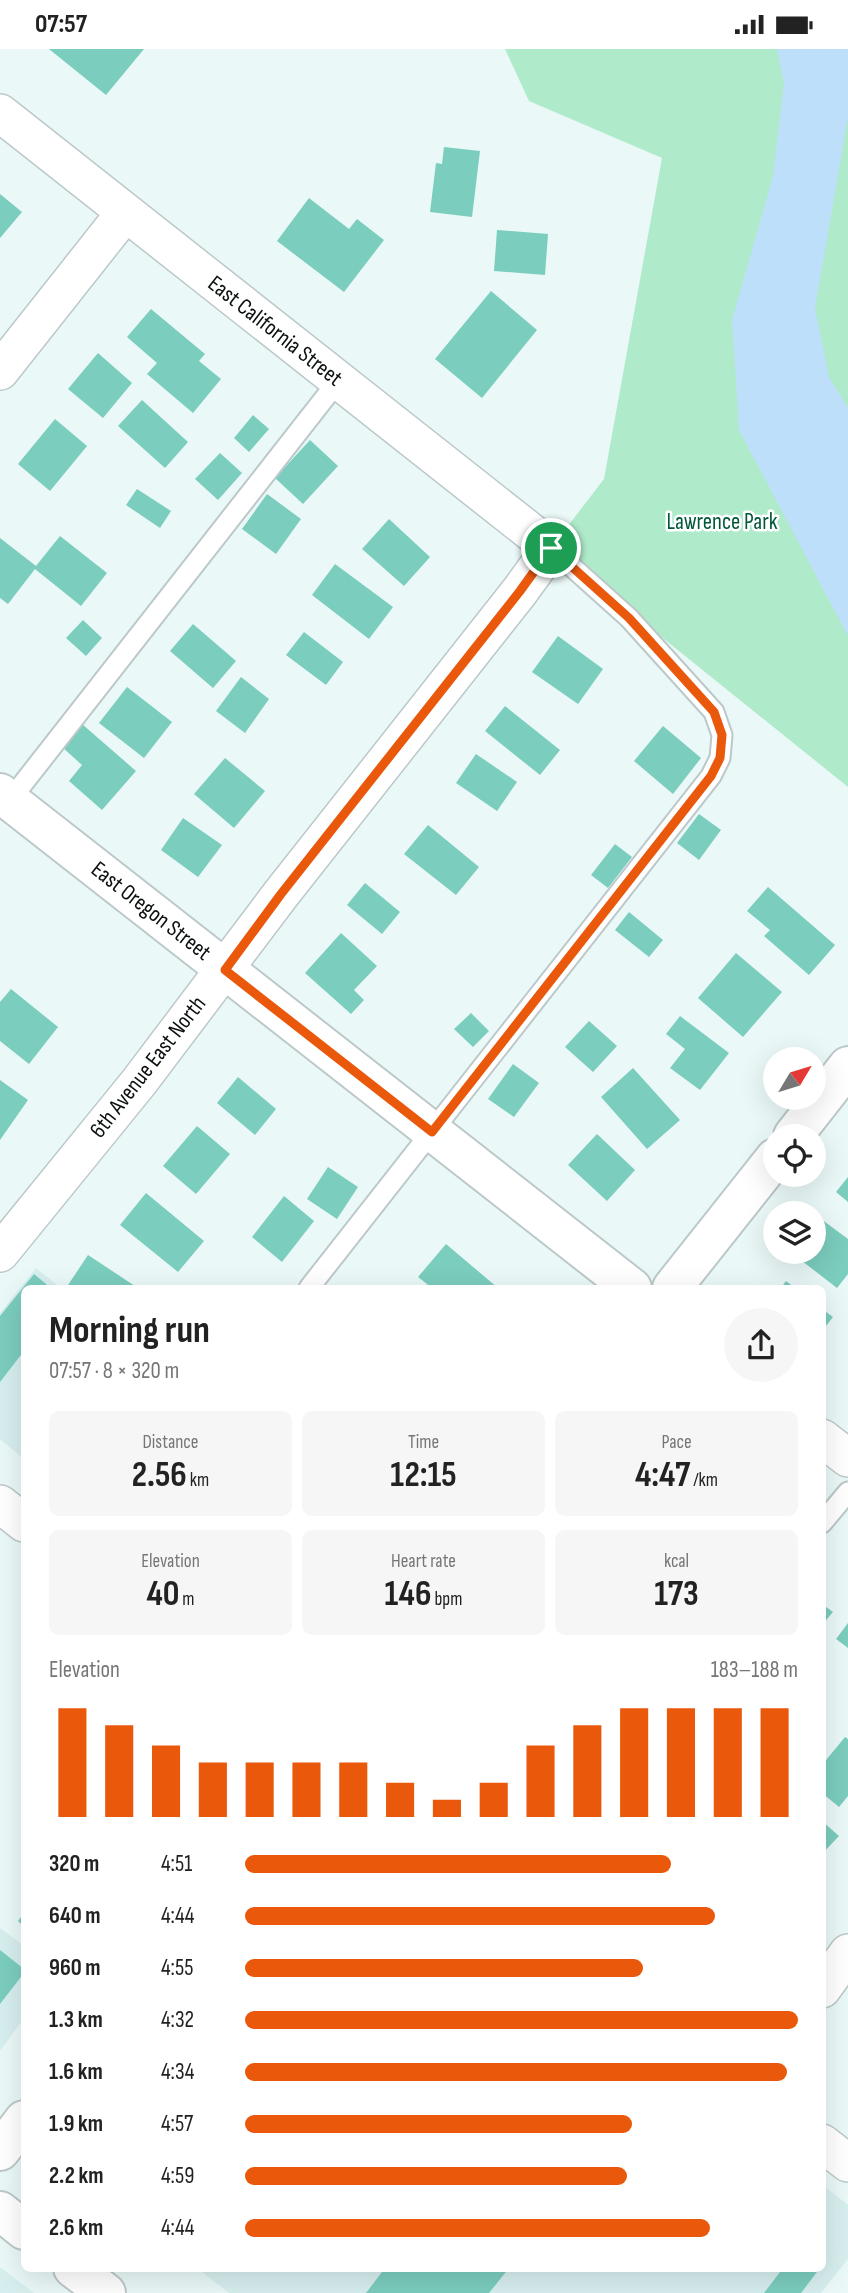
<!DOCTYPE html>
<meta charset="utf-8">
<style>
:root{--surface:#fff;--page:#f6f6f6;--text:#222;--muted:#767676;--accent:#ea580c}
body{margin:0;font-family:"Sofia Sans Condensed",sans-serif;background:var(--page);color:var(--text);height:100vh;display:flex;flex-direction:column;font-size:26px;white-space:nowrap}
*{box-sizing:border-box;margin:0}
p{font-size:23px;color:var(--muted)}
.icon{flex:none;width:38px;height:38px;fill:none;stroke:currentColor;stroke-width:2;stroke-linecap:round;stroke-linejoin:round}
.map{position:relative;flex:1;overflow:hidden}
.sheet{position:absolute;left:21px;top:1236px;width:805px;height:987px;display:flex;flex-direction:column;background:var(--surface);border-radius:10px;box-shadow:0 7px 28px #0002}
.sheet>*{flex:none}
.needle{width:46px;rotate:52deg}
.tools{position:absolute;left:763px;top:998px;display:grid;gap:14px}
.tools a{display:grid;place-items:center;width:63px;height:63px;border-radius:50%;background:var(--surface);box-shadow:0 7px 28px #0002;font-size:35px}
.pin{position:absolute;display:grid;place-items:center;width:60px;height:60px;color:#fff;margin:-30px;border:4px solid #fff;border-radius:50%;box-shadow:0 2px 7px #0007}
.round{display:grid;place-items:center;flex:none;width:74px;height:74px;border-radius:37px;background:var(--page)}
.overview{display:flex;align-items:center;justify-content:space-between;height:119px;padding:0 28px}
h1{font-size:38px;font-weight:700;line-height:52px}
.figures{display:grid;grid-template-columns:repeat(3,1fr);gap:10px;height:119px;padding:7px 28px}
.figures div{display:grid;align-content:center;border-radius:10px;background:var(--page);text-align:center}
.figures b{font-size:35px;font-weight:700}
.figures small{font-size:19px;font-weight:400}
.figures p{font-size:19px}
.chart{height:196px;padding:14px 28px}
.chart p{display:flex;justify-content:space-between}
.chart svg{width:100%;height:126px;margin-top:7px;stroke:var(--accent);stroke-width:6}
ul{padding:0 28px;list-style:none;font-size:23px}
li{display:grid;grid-template-columns:112px 84px 1fr;align-items:center;height:52px}
li i{height:18px;border-radius:9px;background:var(--accent)}
.status{display:flex;justify-content:space-between;align-items:center;height:49px;padding:0 35px;background:var(--surface);direction:ltr}
.status svg{height:19px;fill:currentColor}
.map>svg:first-child{display:block}
.built{fill:#d7eeef}
.green{fill:#afeacb}
.water{fill:#bedff9}
.building{fill:#7bcdbe}
.lines{fill:none;stroke-linecap:round;stroke-linejoin:round}
.lane-casing{stroke:#bcc8c9;stroke-width:23}
.street-casing{stroke:#bcc8c9;stroke-width:40}
.secondary-casing{stroke:#bcc8c9;stroke-width:42}
.highway-casing{stroke:#bcc8c9;stroke-width:42}
.lane{stroke:#fff;stroke-width:19}
.street{stroke:#fff;stroke-width:37}
.secondary{stroke:#fff;stroke-width:38}
.highway{stroke:#fff;stroke-width:38}
.route-casing{stroke:#fff;stroke-width:14}
.route{stroke:#ea580c;stroke-width:9}
.labels{text-anchor:middle;dominant-baseline:central;stroke-width:5;stroke-linejoin:round;paint-order:stroke}
.street-label{font-size:23px;fill:#0c1010;stroke:#fff}
.park-label{font-size:23px;fill:#005739;stroke:#fff}
</style>
<div class="status"><b>07:57</b><svg viewBox="0 0 49 12"><path d="M0 12V9h3v3zM5 12V6h3v6zM10 12V3h3v9zM15 12V0h3v12zM26 1h20v11H26zM47 4h2v5h-2z"/></svg></div>
<div class="map">
<svg width="848" height="2244" viewBox="0 0 848 2244">
<rect width="100%" height="100%" fill="#eaf8f8"/>
<path class="built" d="M36,1219L61,1239H24V1410L0,1390V1264Z
M0,1879L24,1897V1969L0,2002Z
M823,2136L848,2156V2210L821,2244H229L197,2219H822Z
M0,2218L34,2244H0Z"/>
<path class="green" d="M505,0H848V738L551,499L604,430L662,109L529,52Z"/>
<path class="water" d="M777,0H848V68L815,259L829,328L848,359V587L739,381L732,271L773,127L784,34Z"/>
<path class="building" d="M49,0H144L106,46Z
M444,98L480,102L472,168L430,163L436,114L442,115Z
M0,145L22,163L0,189Z
M309,149L349,180L357,170L384,191L344,243L277,192Z
M497,181L548,185L545,226L494,222Z
M491,242L537,281L482,349L435,310Z
M151,260L205,305L199,312L221,330L193,364L147,325L157,314L127,288Z
M98,304L132,334L103,369L68,340Z
M142,351L188,393L165,419L118,377Z
M253,366L269,380L249,403L234,389Z
M55,370L87,397L50,442L18,415Z
M310,391L338,417L303,455L275,429Z
M220,404L242,424L218,451L195,430Z
M137,440L171,462L160,479L126,456Z
M267,445L301,470L276,505L242,480Z
M389,470L430,508L404,537L362,500Z
M60,487L107,524L81,557L35,520L8,555L0,549V489L36,517Z
M335,515L393,558L369,590L312,546Z
M83,571L102,589L86,607L66,589Z
M193,575L236,612L213,639L170,602Z
M304,583L343,613L326,636L286,606Z
M558,587L603,620L578,655L532,623Z
M241,628L269,650L245,684L216,662Z
M127,638L172,673L144,709L99,674Z
M505,657L560,701L540,726L485,682Z
M82,675L136,722L102,761L69,732L82,716L62,698Z
M663,677L701,709L673,745L634,712Z
M476,705L517,733L497,762L456,734Z
M225,709L265,742L234,779L194,745Z
M699,765L721,781L699,811L677,794Z
M183,769L222,796L198,828L161,801Z
M428,776L479,818L456,846L404,805Z
M615,795L632,808L608,839L591,826Z
M365,834L400,863L382,885L347,856Z
M768,838L835,896L809,926L764,887L770,881L747,862Z
M629,863L663,891L649,908L615,881Z
M341,884L377,917L354,941L364,951L351,965L305,924Z
M736,904L782,943L743,988L698,949Z
M11,940L58,978L29,1015L0,992V953Z
M471,964L489,982L473,998L454,980Z
M680,967L729,1004L700,1041L670,1019L685,1000L666,985Z
M589,972L617,997L593,1023L565,998Z
M513,1015L539,1034L514,1068L488,1050Z
M633,1019L680,1071L647,1100L601,1048Z
M238,1028L276,1060L255,1086L217,1054Z
M0,1031L28,1051L0,1091Z
M197,1077L230,1105L196,1145L163,1117Z
M597,1085L635,1121L607,1152L568,1116Z
M328,1118L358,1138L337,1170L307,1150Z
M848,1128V1153L836,1143Z
M146,1144L204,1192L178,1223L120,1176Z
M284,1147L314,1172L282,1213L252,1188Z
M821,1170L848,1190V1225L837,1239L793,1205L796,1202H814V1179Z
M446,1195L498,1239H432L418,1228Z
M88,1206L138,1239H66Z
M34,1225L51,1239H24V1302L0,1333V1267Z
M786,1232L795,1239H781Z
M822,1260L833,1268L822,1282Z
M822,1555L833,1563L822,1576Z
M848,1574V1599L836,1590Z
M845,1688L848,1690V1747L839,1758L822,1744V1716Z
M822,1772L839,1787L822,1805Z
M24,1864V1878L18,1872Z
M0,1901L24,1920V1924L0,1955Z
M385,2219H509L489,2244H366Z
M783,2219H820L801,2244H764Z"/>
<g class="lines">
<g class="lane-casing">
<path id="lane" d="M7,755L338,332
M309,1239L711,727L720,709L722,686L714,663L629,569L551,499
M822,1474L848,1443"/>
</g>
<g class="street-casing">
<path id="street" d="M0,64L551,499L520,542L281,845L139,1033L0,1204
M0,322L125,164
M822,1389L848,1409
M0,1455L24,1474
M822,1940L848,1904
M822,2094L848,2114"/>
</g>
<g class="secondary-casing">
<path id="secondary" d="M0,744L632,1239
M793,1087L848,1017
M672,1239L775,1109
M0,2102L24,2071"/>
</g>
<g class="highway-casing">
<path id="highway" d="M0,2162L24,2181
M73,2219L106,2244"/>
</g>
<use href="#lane" class="lane"/>
<use href="#street" class="street"/>
<use href="#secondary" class="secondary"/>
<use href="#highway" class="highway"/>
</g>
<g class="lines">
<g class="route-casing">
<path id="route" d="M551,499L629,569L714,663L722,686L720,709L711,727L432,1083L225,921L281,845L520,542Z"/>
</g>
<use href="#route" class="route"/>
</g>
<g class="labels">
<g class="street-label">
<text transform="translate(275 282) rotate(38)">East California Street</text>
<text transform="translate(151 862) rotate(38)">East Oregon Street</text>
<text transform="translate(148 1018) rotate(-52)">6th Avenue East North</text>
</g>
<g class="park-label">
<text x="722" y="473">Lawrence Park</text>
</g>
</g>
</svg>
<div class="tools">
<a><svg class="needle" viewBox="-14 -14 28 28"><path d="M0-13l5 13h-10z" fill="#e53935"/><path d="M0 13l5-13h-10z" fill="#767676"/></svg></a>
<a><svg class="icon" aria-label="locate" viewBox="0 0 24 24"><circle cx="12" cy="12" r="6"/><path d="M12 2v4M12 18v4M2 12h4M18 12h4"/></svg></a>
<a><svg class="icon" aria-label="layers" viewBox="0 0 24 24"><path d="M12 4l9 5-9 5-9-5zM3 14l9 5 9-5"/></svg></a>
</div>
<div class="pin" style="left:551px;top:499px;background:#1e9e55"><svg class="icon" aria-label="arrive" viewBox="0 0 24 24"><path d="M6 21V4h12l-3 4 3 4H6"/></svg></div>
<section class="sheet">
<div class="overview"><div><h1>Morning run</h1><p>07:57 · 8 × 320 m</p></div><a class="round"><svg class="icon" aria-label="share" viewBox="0 0 24 24"><path d="M12 15V3M7 8l5-5 5 5M5 13v7h14v-7"/></svg></a></div>
<div class="figures">
<div><p>Distance</p><b>2.56<small> km</small></b></div>
<div><p>Time</p><b>12:15</b></div>
<div><p>Pace</p><b>4:47<small> /km</small></b></div>
</div>
<div class="figures">
<div><p>Elevation</p><b>40<small> m</small></b></div>
<div><p>Heart rate</p><b>146<small> bpm</small></b></div>
<div><p>kcal</p><b>173</b></div>
</div>
<div class="chart"><p><span>Elevation</span>183–188 m</p>
<svg viewBox="0 0 160 44" preserveAspectRatio="none"><path d="M5 44V6M15 44V12M25 44V19M35 44V25M45 44V25M55 44V25M65 44V25M75 44V32M85 44V38M95 44V32M105 44V19M115 44V12M125 44V6M135 44V6M145 44V6M155 44V6"/></svg>
</div>
<ul>
<li><b>320 m</b>4:51<i style="width:77%"></i></li>
<li><b>640 m</b>4:44<i style="width:85%"></i></li>
<li><b>960 m</b>4:55<i style="width:72%"></i></li>
<li><b>1.3 km</b>4:32<i style="width:100%"></i></li>
<li><b>1.6 km</b>4:34<i style="width:98%"></i></li>
<li><b>1.9 km</b>4:57<i style="width:70%"></i></li>
<li><b>2.2 km</b>4:59<i style="width:69%"></i></li>
<li><b>2.6 km</b>4:44<i style="width:84%"></i></li>
</ul>
</section>
</div>
